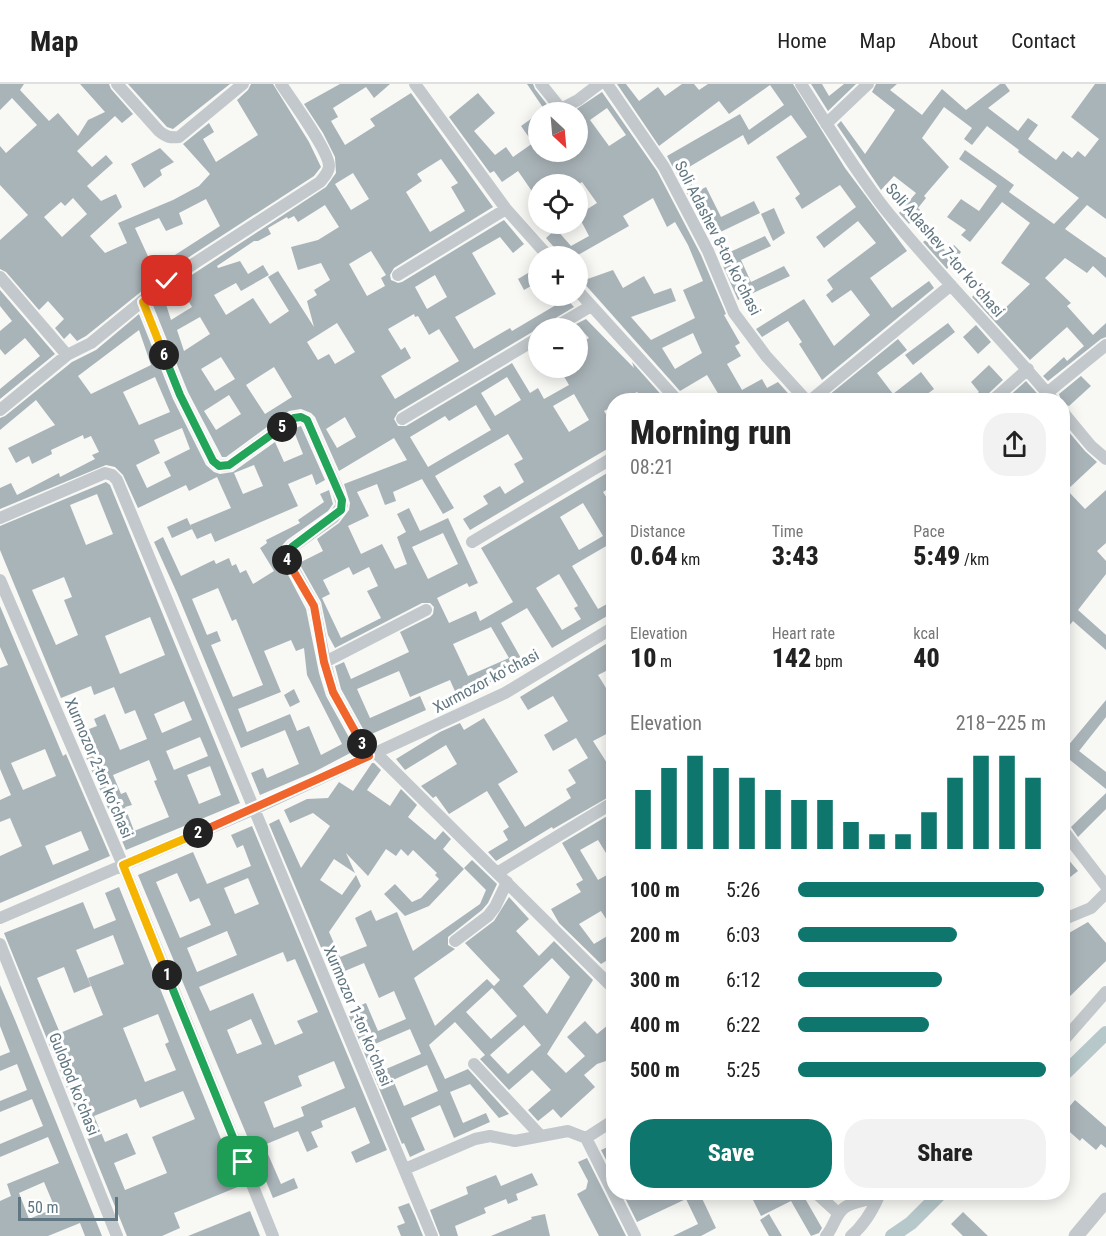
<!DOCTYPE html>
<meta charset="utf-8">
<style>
:root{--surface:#fff;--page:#f2f2f2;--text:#222;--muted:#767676;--line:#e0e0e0;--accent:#0f766e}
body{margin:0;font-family:"Roboto Condensed",sans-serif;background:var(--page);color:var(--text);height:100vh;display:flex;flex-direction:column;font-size:22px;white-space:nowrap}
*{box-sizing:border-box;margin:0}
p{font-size:20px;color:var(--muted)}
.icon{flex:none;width:33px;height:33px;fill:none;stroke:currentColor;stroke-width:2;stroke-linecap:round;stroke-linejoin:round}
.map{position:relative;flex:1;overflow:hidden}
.panel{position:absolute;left:606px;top:309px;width:464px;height:807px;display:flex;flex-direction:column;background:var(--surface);border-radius:24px;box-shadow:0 3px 15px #0003}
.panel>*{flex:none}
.needle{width:39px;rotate:154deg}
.tools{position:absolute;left:528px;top:18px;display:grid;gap:12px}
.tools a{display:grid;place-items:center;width:60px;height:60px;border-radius:50%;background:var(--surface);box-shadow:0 3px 15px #0003;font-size:30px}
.scale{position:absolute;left:18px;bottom:15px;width:100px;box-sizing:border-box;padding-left:6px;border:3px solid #617782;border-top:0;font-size:16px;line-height:21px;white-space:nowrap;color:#617782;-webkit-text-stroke:4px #fff;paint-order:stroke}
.pin{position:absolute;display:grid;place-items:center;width:51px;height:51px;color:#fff;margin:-26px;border-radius:12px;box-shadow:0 3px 9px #0006}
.km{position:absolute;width:30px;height:30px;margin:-15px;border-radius:50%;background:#222;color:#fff;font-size:16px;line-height:30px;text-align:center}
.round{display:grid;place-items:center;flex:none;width:63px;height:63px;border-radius:24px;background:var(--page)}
.headline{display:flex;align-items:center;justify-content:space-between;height:102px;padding:0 24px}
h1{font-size:33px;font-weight:800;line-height:45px}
.figures{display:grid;grid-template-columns:repeat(3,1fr);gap:9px;height:102px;padding:6px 24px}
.figures div{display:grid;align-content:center}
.figures b{font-size:26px;font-weight:800}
.figures small{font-size:16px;font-weight:400}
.figures p{font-size:16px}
.chart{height:168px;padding:12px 24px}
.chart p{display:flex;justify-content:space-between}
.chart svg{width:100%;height:108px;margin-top:6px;stroke:var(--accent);stroke-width:6}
.action{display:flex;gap:12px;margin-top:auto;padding:12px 24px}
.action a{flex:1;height:69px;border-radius:24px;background:var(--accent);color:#fff;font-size:24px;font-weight:800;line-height:69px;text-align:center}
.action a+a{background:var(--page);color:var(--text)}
ul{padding:0 24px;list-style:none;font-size:20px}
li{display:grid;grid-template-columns:96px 72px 1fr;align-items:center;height:45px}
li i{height:15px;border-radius:8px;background:var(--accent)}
header{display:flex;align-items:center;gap:36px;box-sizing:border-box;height:84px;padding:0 30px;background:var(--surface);border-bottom:2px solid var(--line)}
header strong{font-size:28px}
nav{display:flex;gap:33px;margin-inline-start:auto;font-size:21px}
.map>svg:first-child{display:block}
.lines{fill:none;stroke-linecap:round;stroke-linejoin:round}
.canal{stroke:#b7c8ca;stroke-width:14}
.building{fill:#a9b4b9;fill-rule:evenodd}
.minor{stroke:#c2c8cb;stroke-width:12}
.tertiary{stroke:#c2c8cb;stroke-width:15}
.split-1-casing{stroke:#fff;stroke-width:12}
.split-2-casing{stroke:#fff;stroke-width:12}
.split-3-casing{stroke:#fff;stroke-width:12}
.split-4-casing{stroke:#fff;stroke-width:12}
.split-5-casing{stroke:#fff;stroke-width:12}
.split-6-casing{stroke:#fff;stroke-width:12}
.split-7-casing{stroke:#fff;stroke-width:12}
.split-1{stroke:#22a559;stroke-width:8}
.split-2{stroke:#f5b400;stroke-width:8}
.split-3{stroke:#f0652b;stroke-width:8}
.split-4{stroke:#f0652b;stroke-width:8}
.split-5{stroke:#22a559;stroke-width:8}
.split-6{stroke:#22a559;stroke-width:8}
.split-7{stroke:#f5b400;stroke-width:8}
.labels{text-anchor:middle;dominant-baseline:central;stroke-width:6;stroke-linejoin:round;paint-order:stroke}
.street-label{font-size:16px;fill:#617782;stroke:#fff}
</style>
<header>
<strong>Map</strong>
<nav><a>Home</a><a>Map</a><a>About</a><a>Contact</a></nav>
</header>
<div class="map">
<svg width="1106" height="1152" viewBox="0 0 1106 1152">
<rect width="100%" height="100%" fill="#f8f8f5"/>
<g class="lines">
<path class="canal" d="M1062,992L1106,949
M892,1152L911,1139L942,1108"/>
</g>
<path class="building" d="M0,0H24L20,6L49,37L58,29L78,52L88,36L105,28L80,0H109L111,5L133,30L122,39L115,32L77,67L92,83L106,71L113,79L87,102L101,117L116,110L122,123L90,152L105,169L127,159L118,139L173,116L199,102L210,90L183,60L209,39L214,48L203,55L216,78L258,51L237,16L248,6L251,0H273L309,58L321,83L314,92L169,186L164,178L220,142L206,115L179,129L183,140L166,147L159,134L135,144L158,194L86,252L77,257L70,249L64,255L55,244L64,235L48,217L39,226L6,188L0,185V156L28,131L0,101V62L6,69L37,41L12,14L0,26ZM73,114L87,130L62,153L44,133L61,118L65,122Z
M128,0H230L173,45L167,43Z
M340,0H390L374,14L366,3L333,24L338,33L331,37L345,61L375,42L370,35L411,9L493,123L394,184L390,191L391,196L398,199L402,198L504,136L524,160L513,169L500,153L472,169L496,210L455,233L474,265L510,244L512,247L556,221L548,212H564L574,223L398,328L394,335L398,342H406L512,279L530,309L538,304L544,315L569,301L559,284H578V261L589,254L576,240L586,235L634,284L632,278L665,315L645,316L637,308L622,316H614V322L604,327L614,343V361L470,446L463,435L488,420L483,412L500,402L505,410L524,398L514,380L523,375L508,350L435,392L454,424L443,430L422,395L393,408L396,417L385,421L377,400L357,408L369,432L348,442L361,470L382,460L395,485L407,480L397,453L406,448L397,430L409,424L420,447L448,434L478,499L469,503L467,499L437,514L449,539L476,527L480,537L513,518L481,464L614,385V401L603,408L614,425V469L608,461L572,482L598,525L614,516V528L552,564L527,524L501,539L526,583L457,612L450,596L410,613L399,587L357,605L370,634L420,612L426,626L367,652L341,605L335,582L344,578L351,595L409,568L400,548L430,533L433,530L434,523L430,519H422L335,564L328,551L321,518L299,479L323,467L317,455L339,439L349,426L350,419L344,400L407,376L394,354L339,387L315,333L311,329L301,325L289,327L226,373H222L188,308L152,219L163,211L171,236L192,223L178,200L326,103L336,89L335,73L323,49L304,20ZM441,75L458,99L451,103L465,127L430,148L406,108L422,97L417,90ZM353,89L369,115L351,126L335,100ZM325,121L339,143L318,156L291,163L298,186L321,179L330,196L314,206L317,211L307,217L314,243L278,187L268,193L289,227L270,240L253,214L226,231L214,211L236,199L241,207L269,191L263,181L248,190L240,177L218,184L217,182L254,157H258L271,150L268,144L287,133L288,135L294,132L298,138ZM371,167L386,191L381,194L385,202L367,212L349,180ZM435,191L447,213L427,225L415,203ZM414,230L415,233L418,232L429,251L439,245L459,277L395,315L381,292L411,274L405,263L401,266L388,245ZM200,233L210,250L184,267L177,246ZM337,239L355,268L335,280L329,270L318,276L307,258ZM221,273L235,295L215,307L201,285ZM274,283L292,313L265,330L246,301ZM507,293L521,316L495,332L481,309ZM574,310L589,336L569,348L553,322ZM229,311L241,330L216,346L204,327ZM476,321L491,346L428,383L410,353L445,332L449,337ZM345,333L356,353L337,364L326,345ZM583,419L603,452L579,466L560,433ZM443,449L458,480L428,495L412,463ZM349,483L353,491L369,483L378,502L367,507L381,534L341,554L322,514L330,510L323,496ZM559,490L578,522L574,524L581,535L562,546L536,504ZM491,543L509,574L468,592L453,560Z
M527,0H533L535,5L553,28H546Z
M617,0H626L639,17L658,3L665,12L682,0H694L699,6L708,0H793L845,84L907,167L870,194L892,224L929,197L934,204L822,296L799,260L802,258L788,237L762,253L756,245L804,215L834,262L870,231L851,206L832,219L826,211L833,205L827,196L876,159L858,137L824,164L816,153L856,123L840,101L802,125L795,114L800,110L776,73L807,53L791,31L748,61L743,51L684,86L696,108L706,103L721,133L754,117L760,129L710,153L667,72L740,30L749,46L784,21L770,1L729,30L719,17L659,62Z
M811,0H822L829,12L844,0H856L828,27Z
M876,0H897L890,6L922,31L942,5L966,26L1000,0H1005L1010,7L988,24L1018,47L1028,34L1038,41L1028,55L1056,76L1063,67L1072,74L1078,67L1085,73L1099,55L1071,33L1095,0H1106V135L1087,121L1065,145L1106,174V194L1093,182L1087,189L1065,174L1045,194L1071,219L1067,222L1093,251L1106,239V253L1101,255L1048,297L1043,292L1064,273L1067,277L1084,262L1067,243L1030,276L972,213L979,206L1000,229L1030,200L1001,179L1030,139L1002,118L970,158L961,151L966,146L947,133L961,115L979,127L997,102L959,75L965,66L1014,101L1009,108L1054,140L1079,114L1018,68L1019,66L987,42L972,61L964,55L972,44L944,23L922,54L949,83L924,112L926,114L918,124L920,126L909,140L899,129L916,109L894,92L881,106L837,41L841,37L865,70L895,26L872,8Z
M602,8L657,87L701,171L726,230L724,231L740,259L735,262L741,272L727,280L742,306L762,295L767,304L778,298L794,316H722L707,291L680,307L582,197L613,186L623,204L644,192L654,210L671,204L676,217L631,233L651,256L695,234L683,206L703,197L688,161L675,138L667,143L653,114L623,132L629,142L578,171L580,172H556L559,169L546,154L556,145L571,162L589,152L578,131L597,119L582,98L579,100H538V116L518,87L502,98L494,87L490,89L449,33L478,9L495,29L474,47L495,71L506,63L513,73L533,59L521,42L538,30V68H578V28H572ZM607,24L626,51L609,62L590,36ZM693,249L702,269L675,285L662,264Z
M160,64L174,78L160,86L162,91L144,104L131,80Z
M774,124L785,149L773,157L761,130Z
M933,151L947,169L954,161L961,168L947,185L923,158Z
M765,152L771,162L741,176L751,198L784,182L790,192L738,216L719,173Z
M538,183V198L524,206L518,195Z
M0,206L55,270L0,315V305L40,272L25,254L5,271L0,265V247L12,237L0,222Z
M139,230L173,315L206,381L214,388L220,390L233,388L275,358L284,378L303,370L293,345L301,342L325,396L316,401L312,390L288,400L298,422L215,458L211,449L197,455L190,441L231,424L217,393L189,407L186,401L138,424L123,391L115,383L106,381L0,425V404L11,399L17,411L59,389L60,393L95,375L92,371L99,368L91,352L84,355L83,351L51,366L52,370L32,380L29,372L16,379L8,364L55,341L36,316L0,346V334L5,332L72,278L96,266ZM139,246L151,281L91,310L78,292ZM155,293L170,328L139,341L123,308ZM182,344L190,365L164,378L171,392L147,404L136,381L160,369L154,356ZM254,381L263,402L243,410L234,389Z
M948,239L955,248L913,281L905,271Z
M976,241L991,258L978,270L963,253Z
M898,255L907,266L877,289L893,310L921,288L934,305L919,316H823Z
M989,281L1003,296L988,310L985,316H969L979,308L971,298Z
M1081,292L1091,302L1069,322L1062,319L1059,310Z
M1026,297L1043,316H1034L1029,310L1021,316H1005Z
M1062,340L1085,367L1097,378L1067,406L1085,425L1106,406V459L1097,467L1106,477V490L1078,526L1106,551V566L1073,537L1062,551V444L1068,438L1062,432Z
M106,398L110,401L240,719L126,766L76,650L97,642L94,635L105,630L120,666L147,655L135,626L125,630L114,603L94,611L91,602L61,614L0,466V442ZM97,410L113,450L86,461L70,421ZM64,493L72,513L64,516L78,551L56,561L32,506ZM150,533L165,571L120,590L105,552ZM184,617L192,636L162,649L154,630ZM200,653L208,672L174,686L166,667ZM149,676L157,696L154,697L169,733L134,747L125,723L132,721L126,708L121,710L113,691ZM210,682L221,711L199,720L187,691Z
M329,406L333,420L328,427L287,456L276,468L306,525L319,589L326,612L356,666L314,688L260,711L251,689L263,684L267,694L299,680L285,646L241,664L177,509L154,458L163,453L181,492L214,476L216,480L229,474L232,482L236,480L240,489L246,486L253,500L274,487L260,464L267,459L266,456L300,439L298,436L324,418L320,410ZM218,504L232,537L236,535L263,601L233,613L211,561L221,557L217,547L207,551L192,515ZM291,556L296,567L304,564L307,591L342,660L321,671L309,642L297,647L290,630L247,648L238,625L281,608L264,567Z
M187,434L192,445L172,454L167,443Z
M0,522L63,672L66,670L110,772L0,819V772L22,762L10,734L0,738V716L11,711L0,685V584L8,581L0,563ZM45,665L56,692L23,706L11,679ZM81,747L89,766L53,781L45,762Z
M614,555V583L598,591L614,617V646L593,657L614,690V710L553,745L552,743L496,777L488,768L508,756L503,747L509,743L487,707L449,730L436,712L433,714L421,702L457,680L446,661L405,686L396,675L440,648L460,639L464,646L484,634L518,688L498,700L525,743L571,714L566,705L576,699L568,686L588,674L576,654L553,667L544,651L568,637L553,612L528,626L520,613Z
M294,605L300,618L290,623L284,611Z
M1106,616V633L1079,667L1106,688V705L1070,676L1062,684V669Z
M372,679H374L381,686L367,706L390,722L401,705L417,721L408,733L435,756L443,747L451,755L443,765L464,785L429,822L405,832L384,810L395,800L412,818L421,814L439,795L435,791L437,789L413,766L408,772L401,765L396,772L386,765L368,792L346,769L355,789L334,775L320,796L342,811L356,791L361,802L329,848L340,873L367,862L355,834L371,826L376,837L397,828L413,867L480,820L486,806L464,784L472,776L497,800L488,819L482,826L448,853V861L455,865L414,894L435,942L487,895L494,902L500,896L465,859L494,837L509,813L529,835L516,847L539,872L554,857L593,896L547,970L566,989L585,972L567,953L585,937L597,950L614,936V986L606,977L597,980L584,991L595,1003L561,1034L553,1025L538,1037L528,1026L551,1006L532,986L509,1006L480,975L485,971L455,938L429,961L445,995L468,985L509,1030L499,1034L470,1000L450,1008L463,1039L486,1029L490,1038L454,1054L440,1021L411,1034L425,1066L410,1073L404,1059L402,1060L347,927L366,919L378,947L406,935L394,907L379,914L364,879L333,892L269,740L279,735L301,784L330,742L313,729L290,739L284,726L307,715L328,714L339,698L353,707ZM552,874L570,893L547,930L523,902ZM492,904L517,932L491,955L466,928ZM524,941L541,961L508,990L490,971ZM410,945L421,970L386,985L375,960ZM427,981L438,1007L404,1022L393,996Z
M1106,709V725L1078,753L1071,743Z
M614,728V782L598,756L580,766L598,796L614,787V847L601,827L579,840L594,860L614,848V872L601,880L559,839L551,825L581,808L576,800L583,796L562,759Z
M252,742L387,1066L356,1079L351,1068L370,1059L355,1023L321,1037L323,1043L311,1048L318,1063L307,1068L298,1047L264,1061L281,1100L294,1094L298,1104L273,1114L138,791L193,768L207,800L251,782L243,761L237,764L231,751ZM177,789L190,818L199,814L211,841L180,854L156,798ZM248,794L259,820L235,830L224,804ZM227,847L237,871L197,888L187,864ZM283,868L287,878L295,875L318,928L297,937L303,949L275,961L253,909L210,927L199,903ZM251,935L262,960L237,970L227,946ZM334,977L345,1004L301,1023L304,1032L274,1044L264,1018L302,1002L298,992Z
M1062,768L1078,787L1069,794L1062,785Z
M119,803L240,1102L174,1129L180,1144L162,1152H127L4,849L83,818L94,845L116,836L105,809ZM113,851L124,880L88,894L103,931L60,949L37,894L64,883L74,909L91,902L76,866ZM158,930L169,958L165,960L176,986L145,998L123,944ZM183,1007L195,1035L152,1053L167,1089L125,1106L114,1079L136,1070L127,1049L105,1058L94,1032L136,1015L140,1024Z
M1088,838L1106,859V877L1062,920V853Z
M0,901L15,936L102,1152H85L80,1139L48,1152H0V1117L11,1112L7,1100L59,1079L48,1053L0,1073V1060L43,1042L32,1015L0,1028V1017L27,1006L17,980L0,987V972L10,968L0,942ZM44,1098L55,1124L29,1135L19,1109Z
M1075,1016L1106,1043V1064L1101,1060L1096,1066L1082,1054L1080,1057L1062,1041V1031Z
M614,1060V1091L601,1066Z
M587,1074L626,1152H599L577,1110L586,1105L588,1097L578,1078Z
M532,1089L538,1101L516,1110L518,1116L508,1120L506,1115L484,1124L486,1129L455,1142L458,1152H440L430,1126L468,1110L466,1103L496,1091L501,1102Z
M622,1108H631L635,1116L651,1108H699L716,1144L701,1152H673L698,1140L686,1115L637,1138Z
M749,1108H807L803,1111L822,1144L819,1149L811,1152L791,1117L761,1132Z
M409,1119L415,1132L423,1152H401L397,1142L405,1139L398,1123Z
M250,1127L260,1152H188Z
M963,1128L988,1152H963L951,1140Z
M545,1130L550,1152H491L532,1135L531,1133Z
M769,1130L782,1152H769L760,1136Z"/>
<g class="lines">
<path class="minor" d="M117,0L159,47C166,53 170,54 179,53L243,0
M415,0L506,125L548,172
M541,0L561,25L578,16L599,0
M607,0L664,83L708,167L734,229L766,272L806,316
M801,0C828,42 854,85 885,125C938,191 999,251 1053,316
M826,40L868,0
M398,191L506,125
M0,193L67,271L91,259L167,197L320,98C324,93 329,88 329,82C329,67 291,15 281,0
M578,207L677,316
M143,218L180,311L213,377L219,382L229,381L294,334L301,333L307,336L338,406L342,421L334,433L292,463L289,466L287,474L314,522L325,578L333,608L369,672
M554,244L591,222
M1047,309L1106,261
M811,316L951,201
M993,316L1028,285
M0,326L67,271
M1062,327L1091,362L1106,375
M402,335L538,254
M0,434L105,389L112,391L117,396L432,1152
M472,458L614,373
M0,496L123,781L273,1152
M325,578L426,526
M376,669L614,905
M1062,745L1106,802
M497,789L614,718
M0,834L254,725L505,609L614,543
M1062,836L1091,824L1106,809
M455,857L488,832L495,823L507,798
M0,860L117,1152
M1062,958L1106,908
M474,980L540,1051
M586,1054L635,1152
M405,1085L475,1055L490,1052L515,1057L568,1047L586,1054L614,1036
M815,1108L838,1129
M826,1152C834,1143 835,1131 844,1124C856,1115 873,1118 883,1108
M851,1152C864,1141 871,1129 878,1114"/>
<path class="tertiary" d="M1076,1152L1106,1116"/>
</g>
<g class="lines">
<g class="split-1-casing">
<path id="split-1" d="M167,891L243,1078"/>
</g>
<g class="split-2-casing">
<path id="split-2" d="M167,891L123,781L198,749"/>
</g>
<g class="split-3-casing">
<path id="split-3" d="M198,749L369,672L362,660"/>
</g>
<g class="split-4-casing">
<path id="split-4" d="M287,476L314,522L324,578L333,608L362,660"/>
</g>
<g class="split-5-casing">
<path id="split-5" d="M282,343L294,334L301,333L307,336L342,416L341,426L292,463L287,470V476"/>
</g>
<g class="split-6-casing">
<path id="split-6" d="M164,271L180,311L213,377L219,382L229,381L282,343"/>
</g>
<g class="split-7-casing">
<path id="split-7" d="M164,271L143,218L167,197"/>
</g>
<use href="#split-1" class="split-1"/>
<use href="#split-2" class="split-2"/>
<use href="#split-3" class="split-3"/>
<use href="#split-4" class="split-4"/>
<use href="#split-5" class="split-5"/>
<use href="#split-6" class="split-6"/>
<use href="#split-7" class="split-7"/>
</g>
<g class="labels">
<g class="street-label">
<text transform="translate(718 154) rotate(63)">Soli Adashev 8-tor koʻchasi</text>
<text transform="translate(945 166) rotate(49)">Soli Adashev 7-tor koʻchasi</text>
<text transform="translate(486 597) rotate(-28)">Xurmozor koʻchasi</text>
<text transform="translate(99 684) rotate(67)">Xurmozor 2-tor koʻchasi</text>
<text transform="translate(358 932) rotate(67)">Xurmozor 1-tor koʻchasi</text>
<text transform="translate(74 1000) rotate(68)">Gulobod koʻchasi</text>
</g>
</g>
</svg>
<div class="tools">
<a><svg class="needle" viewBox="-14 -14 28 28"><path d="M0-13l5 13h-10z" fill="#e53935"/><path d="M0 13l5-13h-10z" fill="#767676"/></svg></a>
<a><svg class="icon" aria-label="locate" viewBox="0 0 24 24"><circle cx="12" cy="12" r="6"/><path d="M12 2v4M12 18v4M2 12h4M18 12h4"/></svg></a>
<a>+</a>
<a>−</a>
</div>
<div class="scale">50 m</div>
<div class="pin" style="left:243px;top:1078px;background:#1e9e55"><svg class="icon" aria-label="arrive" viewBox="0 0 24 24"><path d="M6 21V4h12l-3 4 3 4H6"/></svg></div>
<div class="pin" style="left:167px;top:197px;background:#d93025"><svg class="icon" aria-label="check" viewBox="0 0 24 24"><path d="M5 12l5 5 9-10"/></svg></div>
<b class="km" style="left:167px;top:891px">1</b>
<b class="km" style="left:198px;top:749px">2</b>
<b class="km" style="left:362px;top:660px">3</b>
<b class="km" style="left:287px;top:476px">4</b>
<b class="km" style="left:282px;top:343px">5</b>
<b class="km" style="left:164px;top:271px">6</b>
<section class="panel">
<div class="headline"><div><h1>Morning run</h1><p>08:21</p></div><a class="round"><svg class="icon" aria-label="share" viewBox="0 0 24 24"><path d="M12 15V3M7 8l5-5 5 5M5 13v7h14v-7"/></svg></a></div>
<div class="figures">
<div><p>Distance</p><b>0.64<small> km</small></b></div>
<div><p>Time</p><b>3:43</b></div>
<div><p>Pace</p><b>5:49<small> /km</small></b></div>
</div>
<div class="figures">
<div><p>Elevation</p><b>10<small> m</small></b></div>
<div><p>Heart rate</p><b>142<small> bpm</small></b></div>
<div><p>kcal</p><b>40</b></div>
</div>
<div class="chart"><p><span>Elevation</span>218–225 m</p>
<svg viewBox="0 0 160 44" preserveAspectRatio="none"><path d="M5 44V20M15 44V11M25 44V6M35 44V11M45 44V15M55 44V20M65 44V24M75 44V24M85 44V33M95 44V38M105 44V38M115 44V29M125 44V15M135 44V6M145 44V6M155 44V15"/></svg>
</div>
<ul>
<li><b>100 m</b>5:26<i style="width:99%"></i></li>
<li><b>200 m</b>6:03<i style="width:64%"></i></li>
<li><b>300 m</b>6:12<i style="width:58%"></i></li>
<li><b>400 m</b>6:22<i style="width:53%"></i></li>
<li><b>500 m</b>5:25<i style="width:100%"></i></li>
</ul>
<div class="action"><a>Save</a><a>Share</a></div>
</section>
</div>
